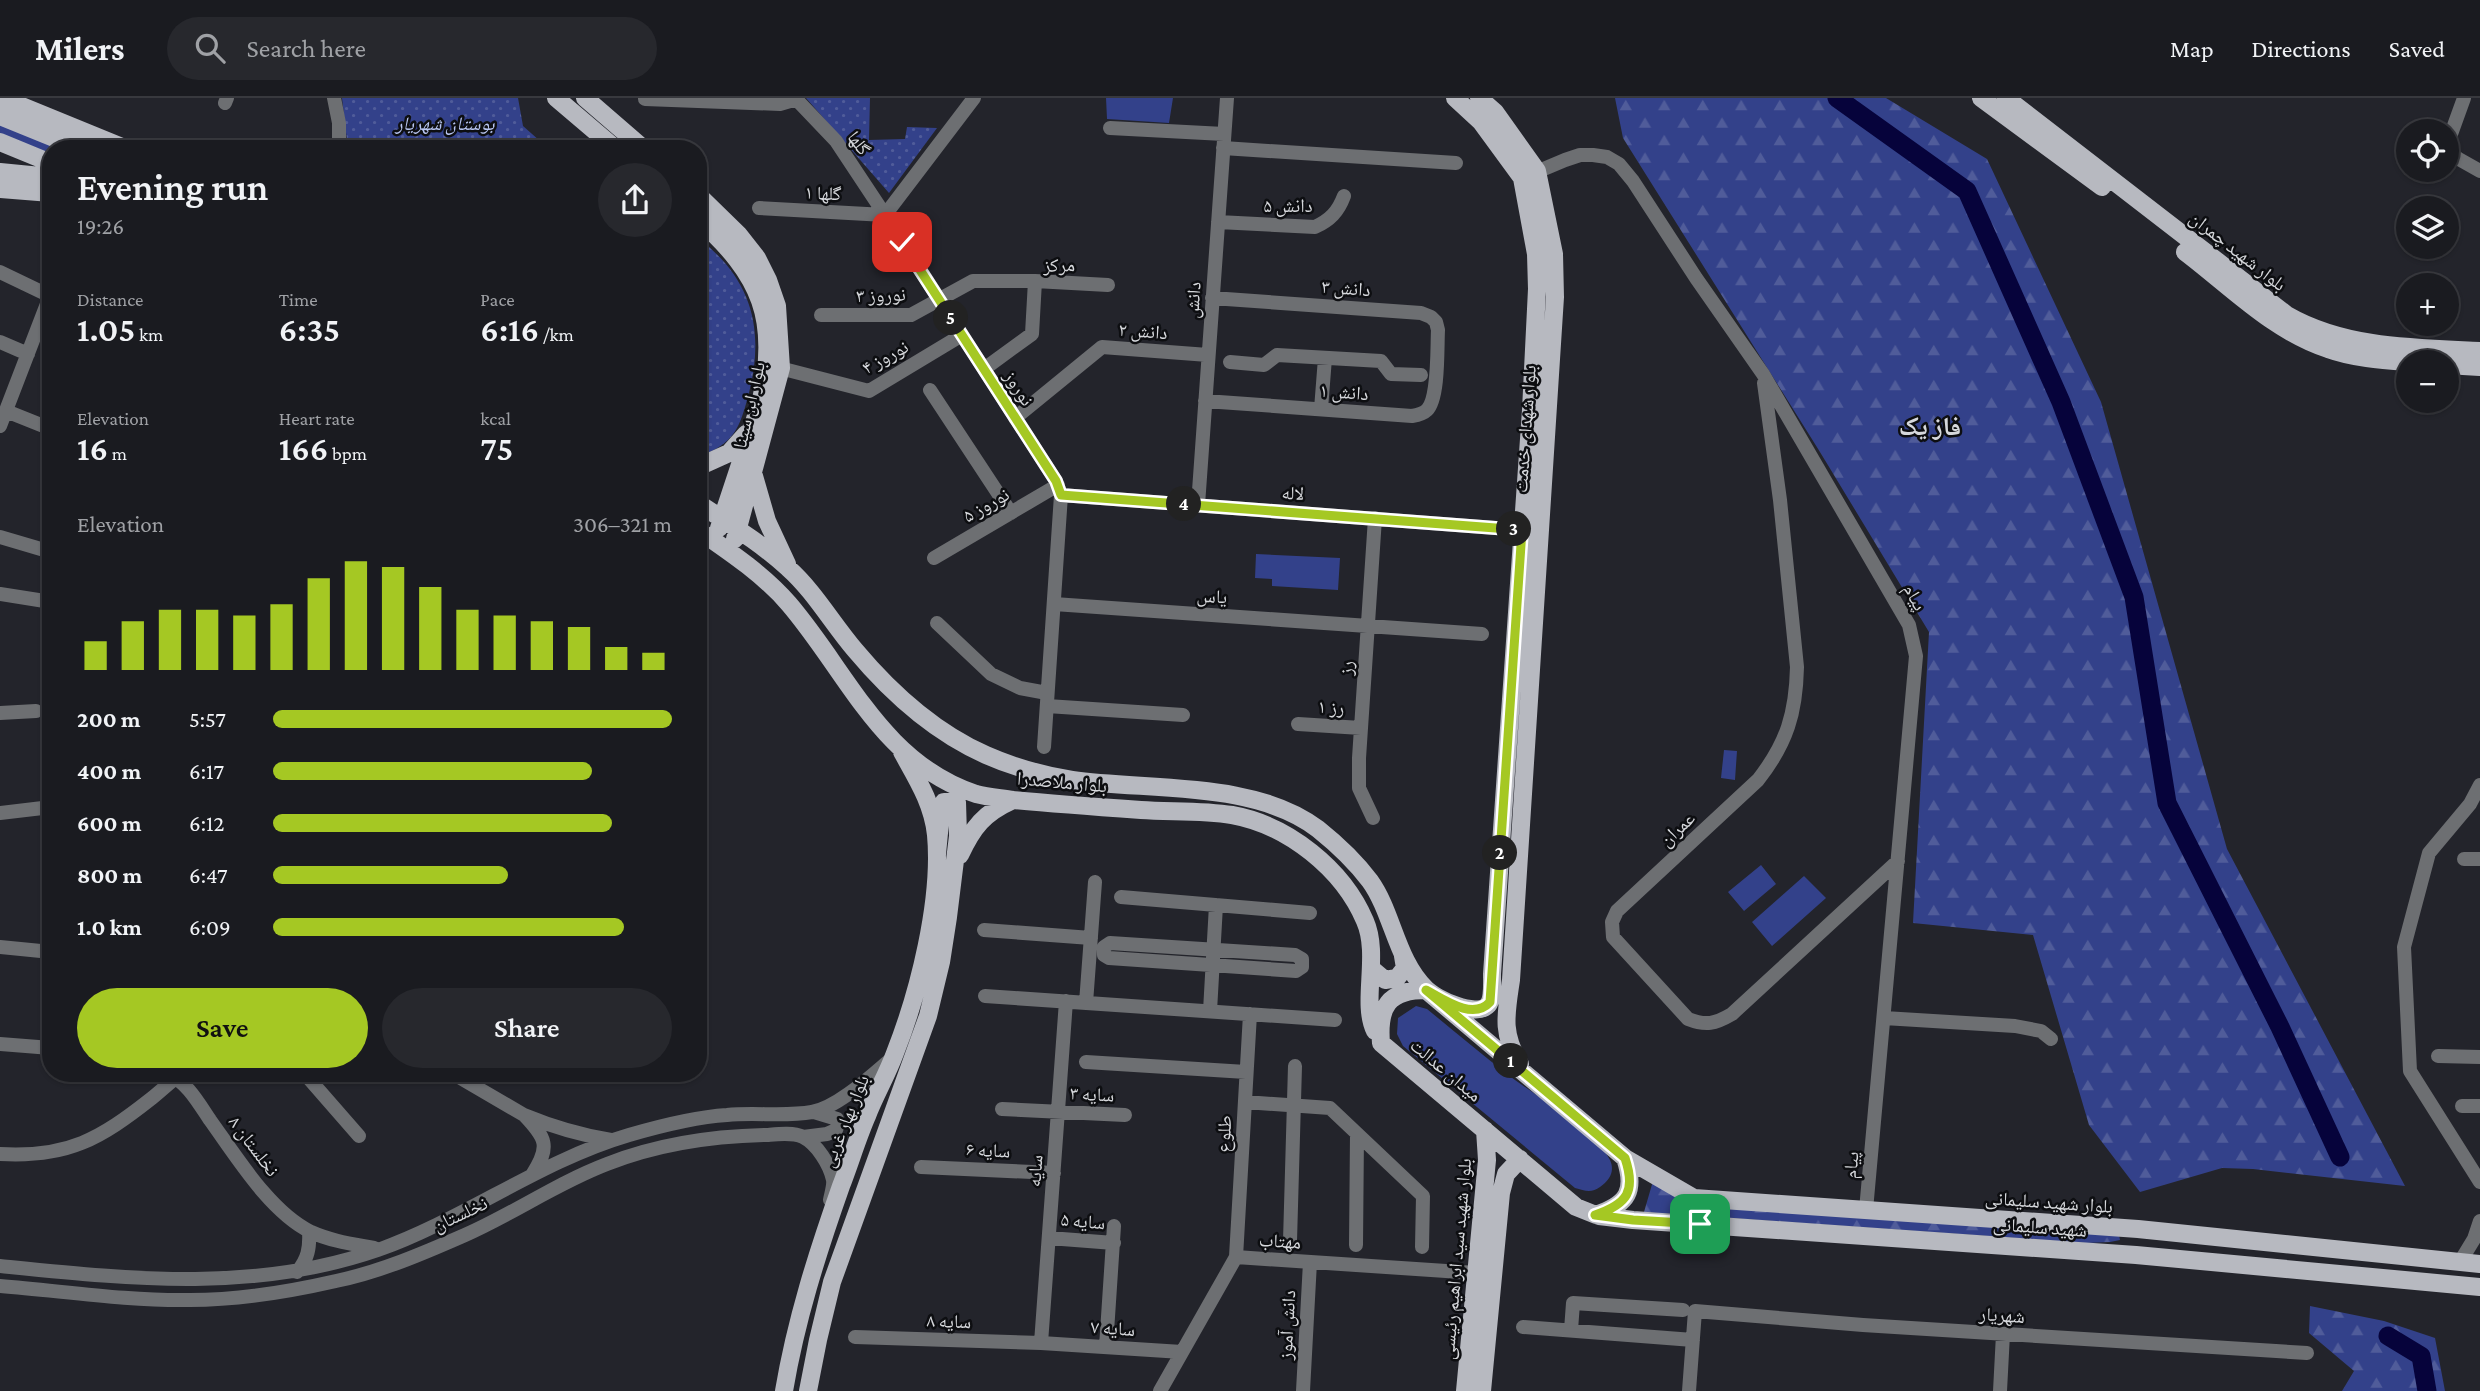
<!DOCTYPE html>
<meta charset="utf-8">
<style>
:root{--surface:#1a1b20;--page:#27282d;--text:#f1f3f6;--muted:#9fa1a5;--line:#38393e;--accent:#a5c823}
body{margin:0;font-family:"Crimson Pro","Noto Naskh Arabic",serif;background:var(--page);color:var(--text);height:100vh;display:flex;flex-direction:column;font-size:26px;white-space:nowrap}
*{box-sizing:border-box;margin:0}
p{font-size:23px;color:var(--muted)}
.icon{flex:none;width:38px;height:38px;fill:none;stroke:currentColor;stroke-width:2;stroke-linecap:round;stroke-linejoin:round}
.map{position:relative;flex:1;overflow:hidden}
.side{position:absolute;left:42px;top:42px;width:665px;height:942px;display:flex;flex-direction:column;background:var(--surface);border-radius:28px;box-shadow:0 2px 5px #0004,0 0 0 2px var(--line)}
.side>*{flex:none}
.buttons{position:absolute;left:2396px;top:21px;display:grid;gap:14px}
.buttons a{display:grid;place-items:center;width:63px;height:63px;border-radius:50%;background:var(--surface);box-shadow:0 2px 5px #0004,0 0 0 2px var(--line);font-size:35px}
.pin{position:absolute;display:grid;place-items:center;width:60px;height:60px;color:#fff;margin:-30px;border-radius:14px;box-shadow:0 4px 10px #0006}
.km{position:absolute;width:35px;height:35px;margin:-18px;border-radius:50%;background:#222;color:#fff;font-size:19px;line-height:35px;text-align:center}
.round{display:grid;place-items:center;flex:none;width:74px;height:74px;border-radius:37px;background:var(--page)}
.headline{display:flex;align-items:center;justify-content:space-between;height:119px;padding:0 35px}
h1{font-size:38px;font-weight:600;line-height:52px}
.metrics{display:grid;grid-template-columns:repeat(3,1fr);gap:10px;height:119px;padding:7px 35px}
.metrics div{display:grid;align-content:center}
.metrics b{font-size:35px;font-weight:600}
.metrics small{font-size:19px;font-weight:400}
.metrics p{font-size:19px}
.chart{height:196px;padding:14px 35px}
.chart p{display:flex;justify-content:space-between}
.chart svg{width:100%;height:126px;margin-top:7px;stroke:var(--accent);stroke-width:6}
.cta{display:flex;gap:14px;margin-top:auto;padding:14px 35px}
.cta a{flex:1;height:80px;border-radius:42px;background:var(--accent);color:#111;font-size:28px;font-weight:600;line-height:80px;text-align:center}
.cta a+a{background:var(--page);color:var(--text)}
ul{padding:0 35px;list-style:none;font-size:23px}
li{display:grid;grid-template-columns:112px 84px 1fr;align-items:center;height:52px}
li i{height:18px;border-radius:9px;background:var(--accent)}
header{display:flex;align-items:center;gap:42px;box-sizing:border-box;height:98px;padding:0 35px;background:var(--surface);border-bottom:2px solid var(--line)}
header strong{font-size:33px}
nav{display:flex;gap:38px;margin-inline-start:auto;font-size:24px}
.search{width:490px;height:63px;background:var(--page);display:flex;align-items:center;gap:18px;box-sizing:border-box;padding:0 24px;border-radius:38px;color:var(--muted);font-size:26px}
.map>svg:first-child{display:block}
.green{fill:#33418a}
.forest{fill:url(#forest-firs)}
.park{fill:url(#park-dots)}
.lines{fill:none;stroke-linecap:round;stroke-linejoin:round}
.river{stroke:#06033b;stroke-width:19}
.minor{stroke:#6d6f72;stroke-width:14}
.major{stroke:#b7b9c0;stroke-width:18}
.route-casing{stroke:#fff;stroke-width:14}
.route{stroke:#a5c823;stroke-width:9}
.labels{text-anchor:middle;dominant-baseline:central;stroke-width:5;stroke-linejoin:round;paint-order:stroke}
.park-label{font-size:19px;font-style:italic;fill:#b7c4f0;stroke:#0d0e11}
.street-label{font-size:19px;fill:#d6d8dc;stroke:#0d0e11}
.district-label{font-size:26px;font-weight:bold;fill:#d6d8dc;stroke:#0d0e11}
</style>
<header>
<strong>Milers</strong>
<div class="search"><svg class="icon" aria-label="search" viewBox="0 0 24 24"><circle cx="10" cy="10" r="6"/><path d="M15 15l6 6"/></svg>Search here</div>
<nav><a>Map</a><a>Directions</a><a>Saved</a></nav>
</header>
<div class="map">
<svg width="2480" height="1293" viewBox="0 0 2480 1293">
<defs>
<pattern id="forest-firs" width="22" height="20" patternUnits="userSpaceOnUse" patternTransform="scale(1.75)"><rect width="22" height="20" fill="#33418a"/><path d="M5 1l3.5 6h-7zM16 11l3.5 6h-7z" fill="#505c9a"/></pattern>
<pattern id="park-dots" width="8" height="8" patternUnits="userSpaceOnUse" patternTransform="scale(1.75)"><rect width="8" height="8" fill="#33418a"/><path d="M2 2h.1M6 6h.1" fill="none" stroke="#505c9a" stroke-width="1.8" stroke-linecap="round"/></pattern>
</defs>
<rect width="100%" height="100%" fill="#23242b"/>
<path class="green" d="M1106,0H1182H1173L1169,25L1107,21Z
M0,26L62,51H51V57L0,36Z
M1256,456L1340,460L1338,492L1272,488V481L1255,480Z
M1724,652L1737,653L1735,682L1721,680Z
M1761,767L1776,786L1744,813L1728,794Z
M1804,778L1826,800L1772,848L1752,824Z
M1416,908L1427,911C1454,933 1480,955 1507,976C1534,997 1596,1033 1610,1062C1615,1073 1610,1082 1600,1089C1592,1095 1585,1093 1575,1090L1403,948L1397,936L1398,920Z"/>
<path class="forest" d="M1615,0H1886L1987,61L2101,304L2227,751L2405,1088L2253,1071L2222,1070L2140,1094L2089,1027L2033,837L1913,825L1929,534L1820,354L1623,40Z
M1653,1083L1694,1107L2119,1137L2120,1142L2110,1144L2086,1145L1644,1114Z
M2310,1208L2384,1223L2435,1240L2445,1293H2342L2354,1273L2309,1235Z"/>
<path class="park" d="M342,0H518L523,28L549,51H348Z
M806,0H870L869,42L905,41L907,29L937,30L889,95Z
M698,140C752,181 765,231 749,295C739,332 735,344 699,359Z"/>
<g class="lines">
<path class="river" d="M1837,0L1967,93L2061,304L2134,499L2167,705L2280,929L2340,1059
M2388,1238L2421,1258L2427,1293"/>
<path class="minor" d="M334,0L339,25V51
M795,0L836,43L885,117
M974,0L885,117L1056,383L1061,397L1044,649
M2464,0L2451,36L2449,51L2457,60L2480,73
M645,1L780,6L797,1
M225,5L227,0
M1110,30L1224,36
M1223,50L1456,65
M1527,78L1565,62L1580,57H1593L1607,59L1619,66L1633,83L1696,180L1763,276L1909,527L1916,558L1866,1112
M759,110L885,117
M1218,124L1315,129C1330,122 1338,114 1344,98
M0,174L50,198L0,328
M821,217H911L973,183H1035
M0,244L28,256
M1230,264L1264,267L1277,257L1381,263L1391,276L1421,277
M772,268L869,293L962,237
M984,271L1032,236L1035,183L1108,187
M1764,285L1780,402L1797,569C1796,615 1787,645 1758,682L1617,813L1612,824L1613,839L1688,921C1706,928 1715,926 1732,916L1898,763
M930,292L1011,415
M1205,303L1412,318C1418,317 1423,316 1427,312C1439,300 1437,250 1438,232L1436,224L1431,219L1421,215L1212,200
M1321,311L1325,260
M6,313L51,331
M1015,320L1102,249L1208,257
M1061,397L1522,432
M1198,407L1227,0
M0,439L51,454
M934,460L1058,387
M0,496L51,504
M1054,506L1482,536
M937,525L991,576L1020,590L1047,595
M1047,608L1183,617
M0,615L36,613
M1298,626L1361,630
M2480,687L2470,706L2429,755L2404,849L2410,973L2480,1084
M0,715L51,709
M1373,720L1359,690V660L1375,420
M2464,761H2480
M1121,799L1310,815
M984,832L1091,840
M1110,845L1295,857L1302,861V869L1296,873L1109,860L1104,857V849Z
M0,849L51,854
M985,898L1335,922
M1086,905L1095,784
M1210,913L1216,807
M1884,920L2015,928L2041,933L2051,941
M0,946L51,950
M2438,958L2480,959
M1086,964L1246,974
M167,975C187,984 198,1004 210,1022C236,1058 270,1114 311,1134C331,1143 353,1146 374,1150
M304,975L359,1038
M452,975L524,1017
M1245,1004L1330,1010L1423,1098L1422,1149
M2462,1008H2480
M1002,1011L1125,1017
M803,1039L827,1036L836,1032L838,1026L837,1021L814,1014
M0,1056C68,1060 100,1041 152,1000C162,992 171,983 181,976
M921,1069L1054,1075
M532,1077C551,1048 546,1040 524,1017C553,1029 580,1037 611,1042
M1049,1140L1114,1145
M1290,1143L1295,968
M1356,1147L1357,1036
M1236,1159L1250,916
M2460,1164L2474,1141L2480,1123
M0,1168C129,1181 253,1195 378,1152C465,1121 540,1063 629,1037C660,1028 695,1019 727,1017C755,1014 785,1019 812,1014C838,1009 871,978 891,961
M297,1174C308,1161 310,1150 309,1133
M0,1188C63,1193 126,1203 190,1202C238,1202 288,1194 336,1183C380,1174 424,1155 465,1137C513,1116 557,1085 607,1066C658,1046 712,1038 767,1037C778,1036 793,1034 803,1039C817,1046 830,1067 833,1082C834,1088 831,1096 830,1102
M1523,1229L1693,1242
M1571,1232L1573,1205L1683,1212
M855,1239L1041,1245L1182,1254
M1041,1245L1066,903
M1106,1249L1114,1128
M1160,1293L1236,1159L1476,1175
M1303,1293L1310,1164
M1689,1293L1695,1213L1863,1227L2307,1255
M2000,1293L2003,1236"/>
<path class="major" d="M2,0L127,51
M556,0L616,51
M585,0L644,51
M1479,0L1495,14L1537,73L1554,156L1555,199L1511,882C1506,916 1501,935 1520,966
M1981,0L2102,89
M2006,0L2287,217C2344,250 2415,250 2480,253
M0,18L81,51
M0,44L51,65
M0,74L51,79
M0,91L51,95
M698,97L739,137L757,160L768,182L777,208L781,270L735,441
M698,121C761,177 780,222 760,306L719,430
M2185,154C2230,188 2273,233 2328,251C2353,260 2381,262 2408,264
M2446,267L2480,269
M698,369L729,355L746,336
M754,378L767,423L787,466
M698,405C728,425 761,445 788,470C814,493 832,525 855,552C891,595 934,634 986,657C1013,669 1042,677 1072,682C1148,693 1254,682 1318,731C1338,747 1355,763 1370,783C1393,815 1396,862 1426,891C1436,901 1476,920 1488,907C1493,901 1492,885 1492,876L1531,312L1537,191L1536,156L1522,80L1481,24L1455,0
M698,432C730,454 764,477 789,506C848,575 882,665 976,696C988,699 1001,700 1013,702C1055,706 1098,709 1141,712C1170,714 1202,712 1232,717C1288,727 1343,771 1365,823C1380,857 1361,905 1375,933
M960,757C973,729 984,715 1013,702
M1372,871L1385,882L1397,880L1405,870L1403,858
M1625,1060C1636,1093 1628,1106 1596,1117L1576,1109L1381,945C1378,909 1388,892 1426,892L1625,1060L1694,1100L2138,1131L2480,1166
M1599,1118L1633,1122L2136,1157L2480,1189
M784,1293C796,1222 817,1156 841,1088C850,1065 857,1041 867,1018C875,997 887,977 895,955C919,894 942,802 936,737C933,706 917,681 902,654
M808,1293L818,1242L832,1184L928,918L941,864L948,819L958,738L957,704H944L941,714L937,756
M1465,1293L1487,1062L1485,1032
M1482,1293L1501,1095L1506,1076L1520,1061"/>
</g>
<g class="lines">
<g class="route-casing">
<path id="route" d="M902,144L1056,383L1061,397L1522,432L1490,904C1473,923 1443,901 1426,892L1625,1060C1636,1093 1628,1106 1595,1117L1633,1122L1700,1126"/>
</g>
<use href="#route" class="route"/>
</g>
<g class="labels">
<g class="park-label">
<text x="445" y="25">بوستان شهریار</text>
</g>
<g class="street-label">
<text transform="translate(859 45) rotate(55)">گلها</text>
<text transform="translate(823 95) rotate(3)">گلها ۱</text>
<text x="1288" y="107">دانش ۵</text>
<text transform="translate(2238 153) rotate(38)">بلوار شهید چمران</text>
<text transform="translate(1059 167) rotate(-1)">مرکز</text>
<text transform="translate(1346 190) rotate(4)">دانش ۳</text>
<text transform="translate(881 197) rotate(-2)">نوروز ۳</text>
<text transform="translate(1193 202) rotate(-86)">دانش</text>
<text transform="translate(1143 233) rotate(4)">دانش ۲</text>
<text transform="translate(885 259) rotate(-29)">نوروز ۴</text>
<text transform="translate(1019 290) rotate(57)">نوروز</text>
<text transform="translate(1344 294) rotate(4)">دانش ۱</text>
<text transform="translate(749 307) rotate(-77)">بلوار ابن سینا</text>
<text transform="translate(1525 331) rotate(-86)">بلوار شهدای خدمت</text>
<text transform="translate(1293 395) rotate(4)">لاله</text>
<text transform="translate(986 407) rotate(-30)">نوروز ۵</text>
<text transform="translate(1212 498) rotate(4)">یاس</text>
<text transform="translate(1915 499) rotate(61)">پیام</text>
<text transform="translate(1346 570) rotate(-86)">رز</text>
<text transform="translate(1331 609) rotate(3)">رز ۱</text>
<text transform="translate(1062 684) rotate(5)">بلوار ملاصدرا</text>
<text transform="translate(1677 731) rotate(-43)">عمران</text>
<text transform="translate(1446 972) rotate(40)">میدان عدالت</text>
<text transform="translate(1092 996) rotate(3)">سایه ۳</text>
<text transform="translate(845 1023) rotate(-68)">بلوار بهار غربی</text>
<text transform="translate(1224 1036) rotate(-87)">طلوع</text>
<text transform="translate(254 1048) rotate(53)">نخلستان ۸</text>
<text transform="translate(988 1052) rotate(3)">سایه ۶</text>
<text transform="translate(1851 1067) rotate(-85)">پیام</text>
<text transform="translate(1035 1073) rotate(-86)">سایه</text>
<text transform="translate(2049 1104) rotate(4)">بلوار شهید سلیمانی</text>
<text transform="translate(460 1116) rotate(-25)">نخلستان</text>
<text transform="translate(1083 1123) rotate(5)">سایه ۵</text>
<text transform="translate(2040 1129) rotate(4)">شهید سلیمانی</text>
<text transform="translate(1280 1143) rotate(4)">مهتاب</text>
<text transform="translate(1456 1161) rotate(-85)">بلوار شهید سید ابراهیم رئیسی</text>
<text transform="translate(2002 1217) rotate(4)">شهریار</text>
<text transform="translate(949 1223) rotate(2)">سایه ۸</text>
<text transform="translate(1287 1227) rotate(-87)">دانش آموز</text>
<text transform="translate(1113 1230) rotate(4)">سایه ۷</text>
</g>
<g class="district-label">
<text x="1930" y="328">فاز یک</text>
</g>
</g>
</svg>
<div class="buttons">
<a><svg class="icon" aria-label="locate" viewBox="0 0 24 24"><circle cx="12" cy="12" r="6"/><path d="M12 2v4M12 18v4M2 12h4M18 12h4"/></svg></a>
<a><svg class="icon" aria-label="layers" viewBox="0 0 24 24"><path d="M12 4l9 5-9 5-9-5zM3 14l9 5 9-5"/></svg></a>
<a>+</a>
<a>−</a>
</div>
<div class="pin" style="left:1700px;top:1126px;background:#1e9e55"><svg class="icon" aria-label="arrive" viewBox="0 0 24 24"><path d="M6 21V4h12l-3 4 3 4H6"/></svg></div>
<div class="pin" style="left:902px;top:144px;background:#d93025"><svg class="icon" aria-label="check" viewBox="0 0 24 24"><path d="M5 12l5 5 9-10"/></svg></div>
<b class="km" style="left:1511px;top:963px">1</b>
<b class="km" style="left:1500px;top:755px">2</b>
<b class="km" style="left:1514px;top:431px">3</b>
<b class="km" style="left:1184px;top:406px">4</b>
<b class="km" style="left:951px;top:220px">5</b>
<section class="side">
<div class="headline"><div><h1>Evening run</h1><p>19:26</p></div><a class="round"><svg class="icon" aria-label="share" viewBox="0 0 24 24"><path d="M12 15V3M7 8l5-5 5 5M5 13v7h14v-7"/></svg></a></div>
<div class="metrics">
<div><p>Distance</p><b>1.05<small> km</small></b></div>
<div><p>Time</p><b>6:35</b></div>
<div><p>Pace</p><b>6:16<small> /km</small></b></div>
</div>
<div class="metrics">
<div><p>Elevation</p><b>16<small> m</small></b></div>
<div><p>Heart rate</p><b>166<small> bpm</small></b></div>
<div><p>kcal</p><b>75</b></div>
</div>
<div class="chart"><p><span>Elevation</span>306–321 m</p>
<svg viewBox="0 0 160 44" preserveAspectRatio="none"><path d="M5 44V34M15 44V27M25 44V23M35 44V23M45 44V25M55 44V21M65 44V12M75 44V6M85 44V8M95 44V15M105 44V23M115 44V25M125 44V27M135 44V29M145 44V36M155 44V38"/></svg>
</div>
<ul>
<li><b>200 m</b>5:57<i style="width:100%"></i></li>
<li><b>400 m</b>6:17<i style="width:80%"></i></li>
<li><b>600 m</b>6:12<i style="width:85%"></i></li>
<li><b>800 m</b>6:47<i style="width:59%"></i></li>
<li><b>1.0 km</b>6:09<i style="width:88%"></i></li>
</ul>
<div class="cta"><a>Save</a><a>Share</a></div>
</section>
</div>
